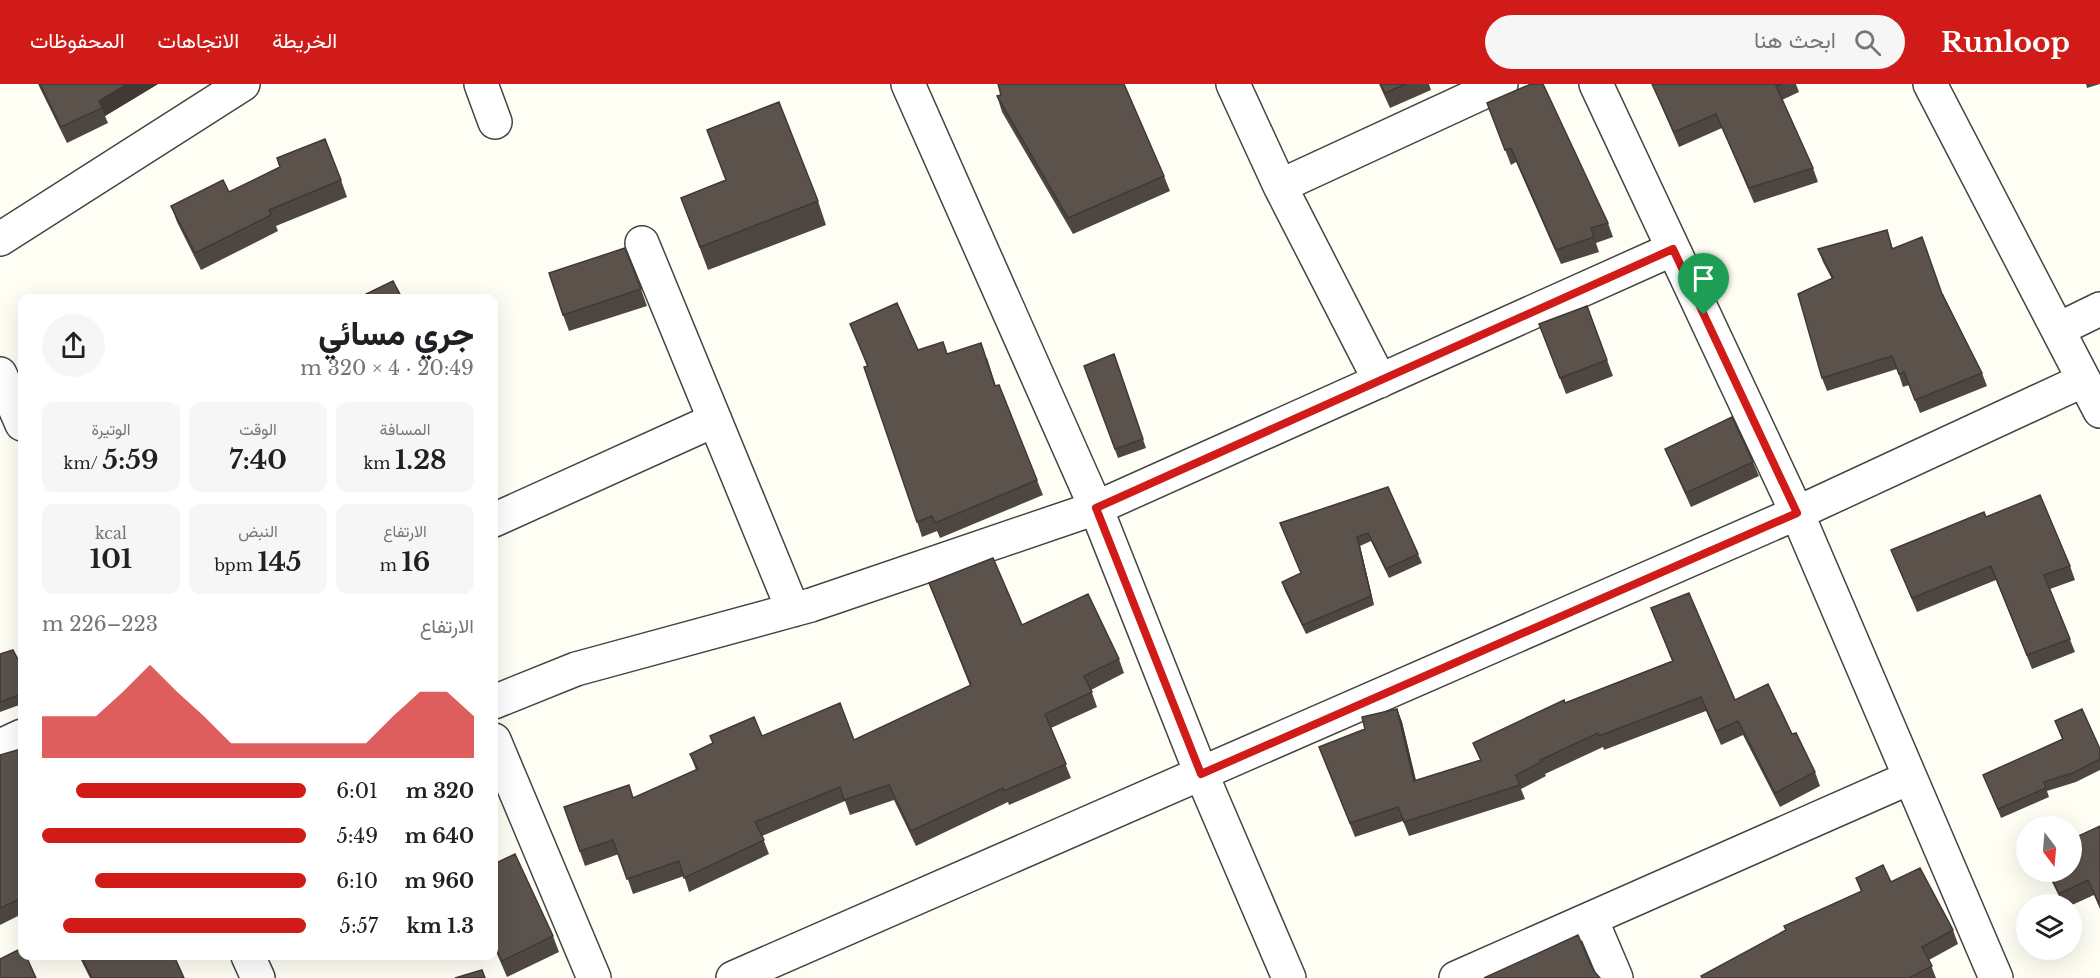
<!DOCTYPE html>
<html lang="ar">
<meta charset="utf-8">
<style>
:root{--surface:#fff;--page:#f6f6f6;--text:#202124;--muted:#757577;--accent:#d01b19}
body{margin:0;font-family:"Libre Baskerville",Vazirmatn,serif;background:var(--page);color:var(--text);direction:rtl;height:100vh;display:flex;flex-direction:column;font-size:22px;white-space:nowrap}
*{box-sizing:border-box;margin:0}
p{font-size:20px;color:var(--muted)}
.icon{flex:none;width:33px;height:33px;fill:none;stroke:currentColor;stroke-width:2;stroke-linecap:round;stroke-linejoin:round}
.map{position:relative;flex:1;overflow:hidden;direction:ltr}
.panel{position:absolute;left:18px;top:210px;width:480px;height:666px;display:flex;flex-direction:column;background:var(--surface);border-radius:12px;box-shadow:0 6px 24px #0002;direction:rtl}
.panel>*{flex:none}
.needle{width:39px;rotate:164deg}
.fabs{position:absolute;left:2016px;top:732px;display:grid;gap:12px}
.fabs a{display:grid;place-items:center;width:66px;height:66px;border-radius:50%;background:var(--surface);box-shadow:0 6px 24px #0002;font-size:30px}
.pin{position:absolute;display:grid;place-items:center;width:51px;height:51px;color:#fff;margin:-62px -26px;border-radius:50% 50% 50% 0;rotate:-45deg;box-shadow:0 0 6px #0007}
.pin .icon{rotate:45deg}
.round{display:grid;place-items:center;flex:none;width:63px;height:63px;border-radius:32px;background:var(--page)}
.headline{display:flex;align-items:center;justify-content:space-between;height:102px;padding:0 24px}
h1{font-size:33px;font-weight:800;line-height:45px}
.figures{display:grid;grid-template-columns:repeat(3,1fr);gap:9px;height:102px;padding:6px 24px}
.figures div{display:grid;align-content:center;border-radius:12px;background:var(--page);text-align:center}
.figures b{font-size:26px;font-weight:800}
.figures small{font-size:16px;font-weight:400}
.figures p{font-size:16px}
.chart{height:168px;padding:12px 24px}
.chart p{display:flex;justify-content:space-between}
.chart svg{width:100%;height:108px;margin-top:6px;fill:var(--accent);opacity:.7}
ul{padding:0 24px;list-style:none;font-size:20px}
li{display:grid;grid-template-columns:96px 72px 1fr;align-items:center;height:45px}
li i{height:15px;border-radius:8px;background:var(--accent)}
header{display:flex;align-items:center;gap:36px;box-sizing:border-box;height:84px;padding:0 30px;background:var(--accent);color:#fff}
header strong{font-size:28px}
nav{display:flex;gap:33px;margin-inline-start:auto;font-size:21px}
.search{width:420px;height:54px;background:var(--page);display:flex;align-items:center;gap:15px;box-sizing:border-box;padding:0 21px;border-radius:33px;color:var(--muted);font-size:22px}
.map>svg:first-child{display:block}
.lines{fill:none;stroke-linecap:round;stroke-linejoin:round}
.minor-casing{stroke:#444;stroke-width:36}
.minor{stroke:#fff;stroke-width:33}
.wall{fill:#4e4741}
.shaded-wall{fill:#403935}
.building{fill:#5b524c;stroke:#403935;stroke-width:1.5}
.route-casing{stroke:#fff;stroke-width:12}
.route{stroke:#d01b19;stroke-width:8}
</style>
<header>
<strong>Runloop</strong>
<div class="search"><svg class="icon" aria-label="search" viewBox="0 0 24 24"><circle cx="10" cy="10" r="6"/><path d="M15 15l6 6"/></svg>ابحث هنا</div>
<nav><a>الخريطة</a><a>الاتجاهات</a><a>المحفوظات</a></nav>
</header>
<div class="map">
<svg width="2100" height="894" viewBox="0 0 2100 894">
<rect width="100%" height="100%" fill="#fffef4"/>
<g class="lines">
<g class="minor-casing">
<path id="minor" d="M481,0L495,38
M908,0L1096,424L1201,689L1289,894
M1233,0L1280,102L1380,297
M1596,0L1797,429L1996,894
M1930,0L2100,327
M1280,102L1501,0
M0,155L243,0
M642,159L793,526
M2059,245L2100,225
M0,290L22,340
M494,436L715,336
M494,618L576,585L811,521L1096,424L1673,165
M494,656L594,894
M0,662L22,652
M1591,835L1616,894
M248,872L258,894
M733,894L1797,429L2084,296
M1456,894L1909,694"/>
</g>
<use href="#minor" class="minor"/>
</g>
<path class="wall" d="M38,0H158L105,32L108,39L67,59Z
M1379,0H1429L1431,6L1390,24Z
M1652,0H1796L1799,8L1782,16L1813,84L1818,98L1754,119L1722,44L1679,63Z
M2086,0H2100L2087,4Z
M997,12L1164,92L1170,107L1073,150L1002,28Z
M1487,19L1608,139L1613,153L1596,159L1599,168L1561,180L1516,78L1511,81Z
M341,96L347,113L276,142L278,147L201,186L177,138L171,122L229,108Z
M681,114L818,117L826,141L708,186Z
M1887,146L1893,165L1943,210L1982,289L1987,302L1920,329L1909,301L1903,303L1897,285L1827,307L1822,294L1832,195L1823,178L1818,165Z
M641,205L647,222L569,247L563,231Z
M1587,222L1613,292L1566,310L1539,240Z
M850,240L918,266L987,274L996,302L1037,396L1043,411L940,454L937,447L922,453L867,282Z
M1114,270L1146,364L1118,374L1084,282Z
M1665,365L1753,378L1759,392L1691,423L1671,379Z
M1388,403L1422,479L1389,494L1371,457L1360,462L1374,521L1306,550L1285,507L1282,498L1301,489L1280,439Z
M1986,433L2070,482L2075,496L2050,505L2075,568L2032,585L1996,496L1917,528L1891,466Z
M929,499L1022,541L1119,575L1124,589L1091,606L1097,623L1051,644L1071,694L1009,721L1008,718L916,762L894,716L850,731L845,717L762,752L769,770L689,808L684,792L633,810L619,770L585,782L564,723L633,714L696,686L690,670L762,652L854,656L970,602Z
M1651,524L1735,616L1792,650L1815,688L1820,702L1780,723L1743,651L1721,661L1706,627L1604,666L1603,663L1545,690L1546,692L1521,705L1525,715L1409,752L1403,737L1355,753L1319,663L1365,645L1397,625L1402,638L1416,696L1480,676L1473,659L1565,619L1672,577Z
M0,570L22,583V620L0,628Z
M2055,637L2100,665V686L2076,698L2047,707L2049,713L2001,734L1987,699L2062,655Z
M22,668V830L0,841V671Z
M2100,742V825L2094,811L2072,821V820H2063L2047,788H2072Z
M494,780L553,852L559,868L507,893L494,863Z
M1856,794L1891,798L1953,846L1958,860L1929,876L1936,894H1702L1861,808Z
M79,872H174L184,894H90Z"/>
<path class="shaded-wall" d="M127,0H158L105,32L99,17Z
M1357,453L1360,462L1374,521L1371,512Z
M1397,625L1402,638L1419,711L1414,697Z"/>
<path class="building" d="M40,0H127L99,17L102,24L61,43Z
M998,0H1124L1164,92L1068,134L997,12L1001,11Z
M1381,0H1406L1385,9Z
M1531,0H1543L1608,139L1591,144L1594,153L1556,166L1511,64L1505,66L1487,19Z
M1652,0H1781L1776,2L1813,84L1749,104L1716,30L1674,48Z
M779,18L818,117L700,163L681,114L726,96L707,46Z
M325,55L341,96L269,126L271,131L195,169L171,122L223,96L229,108L280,83L277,74Z
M1887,146L1892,165L1922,153L1942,210L1982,289L1915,316L1904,288L1899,290L1892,272L1822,294L1798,210L1833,194L1818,165Z
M625,164L641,205L563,231L549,189Z
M393,197L402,214H368L366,210Z
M897,219L918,266L943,258L947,270L981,259L995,302L999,301L1037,396L935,439L932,432L917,438L864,283L868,282L850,240Z
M1587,222L1607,276L1560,294L1539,240Z
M1114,270L1143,355L1115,365L1084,282Z
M1732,333L1753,378L1686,409L1665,365Z
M1388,403L1418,470L1386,485L1368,449L1357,453L1371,512L1303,541L1282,498L1301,489L1280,439Z
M2040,411L2070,482L2044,491L2070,555L2027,571L1991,482L1912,514L1891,466L1984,428L1986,433Z
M993,474L1022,541L1088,510L1119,575L1084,592L1092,608L1045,630L1066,680L1004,707L1003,704L911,747L889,701L844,716L840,703L755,738L764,756L684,794L679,777L627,795L613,756L580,767L564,723L629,701L633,714L698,685L690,670L713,659L710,652L754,633L762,652L840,619L854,656L971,601L929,499Z
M1689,509L1735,616L1768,600L1792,650L1796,649L1815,688L1775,709L1738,637L1716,647L1701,613L1599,652L1598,649L1540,676L1541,678L1516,691L1520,701L1404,738L1398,723L1350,739L1319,663L1365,645L1362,633L1397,625L1414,697L1481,676L1473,659L1564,616L1565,619L1673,577L1651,524Z
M13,566L22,583V610L0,618V570Z
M2082,625L2100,665V675L2073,689L2044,698L2046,704L1998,725L1983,691L2063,655L2055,637Z
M21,665L22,668V814L0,824V671Z
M2100,742V822L2088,796L2059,810L2049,788H2072V755Z
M515,770L553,852L502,877L494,860V780Z
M1883,781L1891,798L1920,784L1953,846L1922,863L1932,882L1909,894H1702L1701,892L1786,846L1784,842L1862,807L1856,794Z
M1578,851L1593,886L1600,894H1484Z
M22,864V872H26L36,894H0V875Z
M81,872H174L184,894H92Z
M482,886L485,894H455Z"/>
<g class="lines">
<g class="route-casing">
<path id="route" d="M1673,165L1797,429L1201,690L1096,424Z"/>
</g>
<use href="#route" class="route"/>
</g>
</svg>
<div class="fabs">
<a><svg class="needle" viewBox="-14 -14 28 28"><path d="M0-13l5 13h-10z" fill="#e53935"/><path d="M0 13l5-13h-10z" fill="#757577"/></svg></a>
<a><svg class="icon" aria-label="layers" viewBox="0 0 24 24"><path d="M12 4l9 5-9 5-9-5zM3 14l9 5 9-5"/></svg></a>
</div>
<div class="pin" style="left:1704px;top:231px;background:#1e9e55"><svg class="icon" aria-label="arrive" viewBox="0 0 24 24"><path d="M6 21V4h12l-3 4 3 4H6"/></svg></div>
<section class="panel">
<div class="headline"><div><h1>جري مسائي</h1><p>20:49 · 4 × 320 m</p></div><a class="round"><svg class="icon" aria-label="share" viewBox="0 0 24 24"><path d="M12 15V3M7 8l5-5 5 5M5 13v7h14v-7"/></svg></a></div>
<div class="figures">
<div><p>المسافة</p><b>1.28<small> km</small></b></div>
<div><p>الوقت</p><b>7:40</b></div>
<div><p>الوتيرة</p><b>5:59<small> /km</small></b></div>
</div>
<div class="figures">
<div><p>الارتفاع</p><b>16<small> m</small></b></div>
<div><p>النبض</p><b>145<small> bpm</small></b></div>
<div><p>kcal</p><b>101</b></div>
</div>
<div class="chart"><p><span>الارتفاع</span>223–226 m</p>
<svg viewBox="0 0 160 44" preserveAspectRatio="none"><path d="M0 44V27L10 27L20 27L30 17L40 6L50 17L60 27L70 38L80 38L90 38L100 38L110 38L120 38L130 27L140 17L150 17L160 27V44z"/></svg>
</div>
<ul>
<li><b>320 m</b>6:01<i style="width:87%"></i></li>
<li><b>640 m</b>5:49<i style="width:100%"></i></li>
<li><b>960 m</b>6:10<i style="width:80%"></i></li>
<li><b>1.3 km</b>5:57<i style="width:92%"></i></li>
</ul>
</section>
</div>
